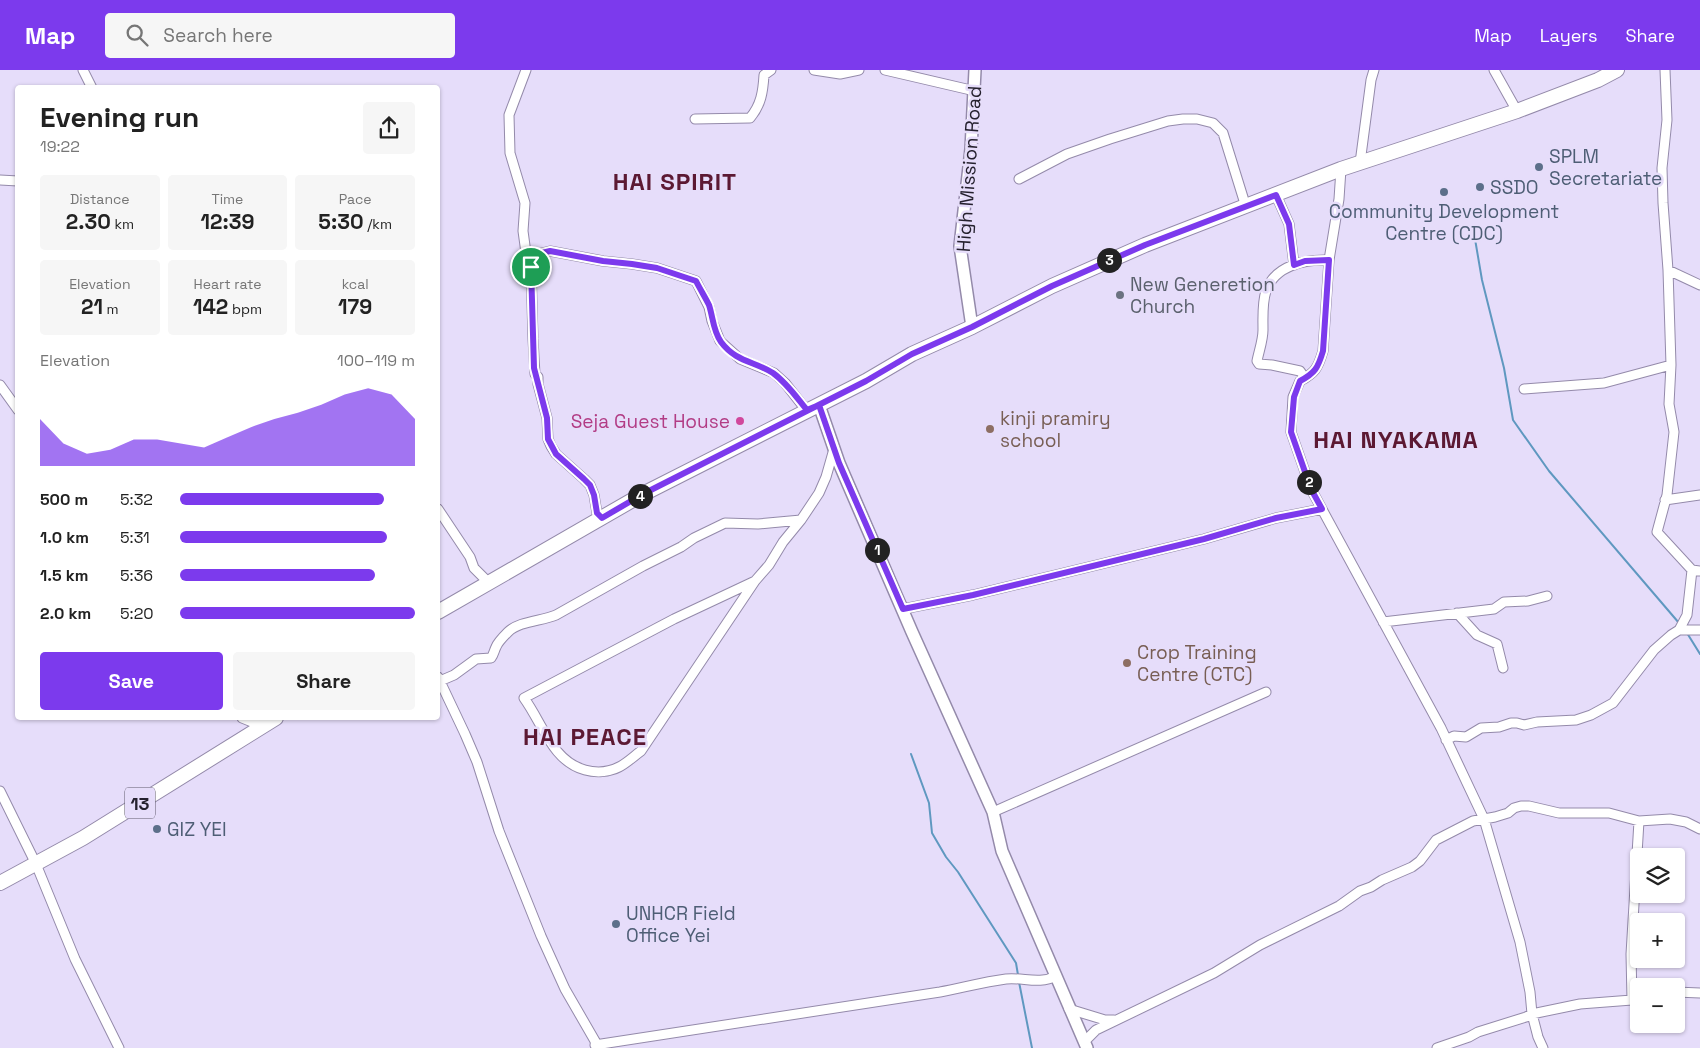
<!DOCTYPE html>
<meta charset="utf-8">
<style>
:root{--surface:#fff;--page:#f6f6f6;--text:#222;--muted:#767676;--accent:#7c3aed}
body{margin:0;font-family:"Space Grotesk",sans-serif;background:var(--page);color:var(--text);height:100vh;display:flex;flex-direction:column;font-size:19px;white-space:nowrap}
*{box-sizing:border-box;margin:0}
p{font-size:16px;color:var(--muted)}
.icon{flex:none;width:28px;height:28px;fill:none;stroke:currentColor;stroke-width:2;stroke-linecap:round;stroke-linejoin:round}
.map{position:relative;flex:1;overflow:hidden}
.side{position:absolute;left:15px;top:15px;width:425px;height:635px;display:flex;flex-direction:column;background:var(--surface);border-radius:5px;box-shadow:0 1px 4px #0004}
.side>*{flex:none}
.fabs{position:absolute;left:1630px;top:778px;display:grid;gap:10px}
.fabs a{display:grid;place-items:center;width:55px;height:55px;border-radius:5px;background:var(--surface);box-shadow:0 1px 4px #0004;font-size:25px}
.pin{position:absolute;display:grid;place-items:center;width:42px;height:42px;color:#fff;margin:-21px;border:2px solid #fff;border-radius:50%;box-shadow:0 1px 5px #0007}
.km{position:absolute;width:25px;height:25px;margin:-12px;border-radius:50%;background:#222;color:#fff;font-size:14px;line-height:25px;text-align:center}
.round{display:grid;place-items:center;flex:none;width:52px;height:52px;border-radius:5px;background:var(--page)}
.overview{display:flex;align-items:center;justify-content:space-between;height:85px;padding:0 25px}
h1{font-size:28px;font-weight:700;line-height:38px}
.figures{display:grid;grid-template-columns:repeat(3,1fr);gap:8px;height:85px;padding:5px 25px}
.figures div{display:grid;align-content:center;border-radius:5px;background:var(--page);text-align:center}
.figures b{font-size:21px;font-weight:700}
.figures small{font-size:14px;font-weight:400}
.figures p{font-size:14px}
.chart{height:140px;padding:10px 25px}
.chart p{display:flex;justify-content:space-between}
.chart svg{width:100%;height:90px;margin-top:5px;fill:var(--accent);opacity:.7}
.button{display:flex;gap:10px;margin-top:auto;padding:10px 25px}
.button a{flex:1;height:58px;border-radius:5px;background:var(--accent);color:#fff;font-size:20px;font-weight:700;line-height:58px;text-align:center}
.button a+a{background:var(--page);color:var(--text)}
ul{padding:0 25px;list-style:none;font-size:16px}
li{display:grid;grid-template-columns:80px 60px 1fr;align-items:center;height:38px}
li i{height:12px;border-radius:6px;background:var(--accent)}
header{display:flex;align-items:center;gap:30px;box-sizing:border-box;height:70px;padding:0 25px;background:var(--accent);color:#fff}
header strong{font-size:24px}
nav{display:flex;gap:28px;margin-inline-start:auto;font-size:18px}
.search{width:350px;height:45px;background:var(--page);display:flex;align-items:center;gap:12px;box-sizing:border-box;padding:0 18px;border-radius:5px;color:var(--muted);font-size:19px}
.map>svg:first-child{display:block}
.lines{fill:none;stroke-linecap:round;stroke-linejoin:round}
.stream{stroke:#5f98c0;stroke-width:2}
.street-casing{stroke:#948aaa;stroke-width:11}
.secondary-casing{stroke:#948aaa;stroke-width:14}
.primary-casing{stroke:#948aaa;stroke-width:16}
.street{stroke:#fff;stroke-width:9}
.secondary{stroke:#fff;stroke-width:11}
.primary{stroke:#fff;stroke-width:14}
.route-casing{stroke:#fff;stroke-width:10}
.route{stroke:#7c3aed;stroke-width:6}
.service-dot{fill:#5c6f8a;stroke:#e6ddfa;stroke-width:2}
.worship-dot{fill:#6b7280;stroke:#e6ddfa;stroke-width:2}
.hotel-dot{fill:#d1479c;stroke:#e6ddfa;stroke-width:2}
.education-dot{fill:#8d6e63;stroke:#e6ddfa;stroke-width:2}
.labels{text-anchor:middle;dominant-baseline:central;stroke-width:5;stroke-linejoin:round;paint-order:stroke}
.shield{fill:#e6ddfa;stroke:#5f596b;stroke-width:1}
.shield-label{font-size:18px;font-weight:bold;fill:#25212e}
.service-label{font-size:19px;fill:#4e5e75;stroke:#e6ddfa;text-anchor:start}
.street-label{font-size:19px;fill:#25212e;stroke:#e6ddfa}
.worship-label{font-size:19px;fill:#5b616d;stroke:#e6ddfa;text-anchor:start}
.education-label{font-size:19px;fill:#785e54;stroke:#e6ddfa;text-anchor:start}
.hotel-label{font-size:19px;fill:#b23c85;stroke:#e6ddfa;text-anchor:end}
.district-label{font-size:24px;font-weight:bold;letter-spacing:1px;fill:#5c1933;stroke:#e6ddfa}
</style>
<header>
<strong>Map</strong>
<div class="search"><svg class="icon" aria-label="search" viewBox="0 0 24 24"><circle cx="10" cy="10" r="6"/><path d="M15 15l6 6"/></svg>Search here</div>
<nav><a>Map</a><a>Layers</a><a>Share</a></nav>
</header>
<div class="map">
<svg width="1700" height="978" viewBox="0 0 1700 978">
<rect width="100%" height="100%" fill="#e6ddfa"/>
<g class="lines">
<path class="stream" d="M1475,169L1482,210L1504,298L1513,350L1549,401L1679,553
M1687,563L1700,584
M911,684L929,733L932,763L946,787L958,802L1016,893L1018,905
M1019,912L1032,978"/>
<g class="street-casing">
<path id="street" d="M83,0L92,18
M526,0L509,45L510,83L525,133L523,161L526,183L530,190L531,197L533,269L535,304L538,307V314L547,348L548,369L551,376L556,384L584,409L590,415L594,425L597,443L602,448
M814,0L840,4L859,0
M885,0L975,21
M1494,0L1517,41
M1665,0L1667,50L1662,98L1663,133L1668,200L1671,295L1669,334L1674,362L1667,425L1657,462L1692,500L1700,501
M695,49L750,48C761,35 763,22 764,5L771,0
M1360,93L1371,10L1374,0
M1341,99L1339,129L1329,190L1323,281C1318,298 1315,303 1300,311L1293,327L1291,362L1311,419L1441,658L1484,749L1520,872L1530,922L1532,944L1538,967L1543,978
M1019,109L1067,84L1110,69L1168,51L1183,49H1197L1213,53L1223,63L1246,137
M0,110L18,111
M1276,125L1289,154L1294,195
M531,196L538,184L550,181L603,191L632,194L657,198L696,211L709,237L712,251L720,271L740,289L774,303L785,313L807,341
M1668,200L1700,215
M1305,308L1300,301L1272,295L1259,294L1257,291C1259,281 1263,270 1263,260C1263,247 1262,233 1266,221C1275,195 1306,189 1329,190
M0,315L18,340
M1524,319L1604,313L1671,295
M1665,430L1700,425
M438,439L470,487L474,498L489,513
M755,511L674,549L524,628C543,654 552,691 585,700C596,703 609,702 619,697C627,693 634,686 641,681L755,511L769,495L783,472L801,450L819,423L826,407L834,379
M903,539L973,525L1204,469L1276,448L1322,439
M1457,543L1477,565L1497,574L1503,598
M1383,552L1494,539L1504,532L1528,531L1547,526
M1679,560L1687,545L1692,500
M438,607L465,664L477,692L499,761L541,866L565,919L595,971L596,978
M440,611L454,605L476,589L491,588C494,584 494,581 496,577C498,572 504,566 508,562C519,551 542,551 556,545L643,496L681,477L694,468L725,453L758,454L801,450
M242,648L262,656
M1446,670L1454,666L1466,667L1481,658L1499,657L1511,653H1517L1524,655L1537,652L1576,650L1591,645L1613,633L1654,580L1671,565L1679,560H1700
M0,721L36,794L75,889L119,978
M993,742L1266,622
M1676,922L1700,923
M1632,930L1631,884L1639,751
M1069,939L1105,950H1114
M1084,972L1096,960L1214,903L1260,875L1339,836L1360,821L1371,817L1382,810L1412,797L1420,791L1436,770L1473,751L1495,747L1508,743L1514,738L1521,736H1529L1559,743H1609L1639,751L1670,749L1686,752L1700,759
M595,975L940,922C962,918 983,912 1006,909C1023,907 1039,915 1056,906
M1437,978L1469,967L1478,962L1526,947L1532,944L1580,934L1632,930L1639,927"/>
</g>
<g class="secondary-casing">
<path id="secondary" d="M972,257L960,176L971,79L975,0
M819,335L839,393L912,562L993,742L1002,781L1087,978"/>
</g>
<g class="primary-casing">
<path id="primary" d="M438,542L643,424L866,311L912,284L972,257L1052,216L1145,175L1341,99L1517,41L1598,10L1617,0
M0,813L83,768L276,648"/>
</g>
<use href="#street" class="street"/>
<use href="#secondary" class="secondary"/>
<use href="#primary" class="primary"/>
</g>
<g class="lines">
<g class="route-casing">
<path id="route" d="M531,197L538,184L550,181L603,191L632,194L657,198L696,211C700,219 705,227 709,235C713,247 713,261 721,272C736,292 754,291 773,303C787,313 797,328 807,340L819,335L839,393L903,539L973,525L1204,469L1276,448L1322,439L1311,419L1291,362L1294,327L1300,311C1315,303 1318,298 1323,281L1329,190L1305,191L1294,195L1289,154L1276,125L1145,175L1052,216L972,257L912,284L866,311L643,424L602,448L597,443L594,425L590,415L584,409L556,384L548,369L547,348L534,298L531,197"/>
</g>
<use href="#route" class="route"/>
</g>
<g class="service-dot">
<circle cx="1539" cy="97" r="5"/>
<circle cx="1480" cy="117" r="5"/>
<circle cx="1444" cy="122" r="5"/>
<circle cx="157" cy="759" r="5"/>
<circle cx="616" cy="854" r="5"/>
</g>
<circle class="worship-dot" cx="1120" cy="225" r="5"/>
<circle class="hotel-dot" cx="740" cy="351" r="5"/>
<g class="education-dot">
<circle cx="990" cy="359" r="5"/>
<circle cx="1127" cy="593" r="5"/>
</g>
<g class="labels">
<rect class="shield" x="125" y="717.5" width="30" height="31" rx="4"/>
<g class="shield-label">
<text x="140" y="733">13</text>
</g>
<g class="service-label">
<text x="1549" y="86">SPLM<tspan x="1549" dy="22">Secretariate</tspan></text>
<text x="1490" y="117">SSDO</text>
<text x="1444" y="141" text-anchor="middle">Community Development<tspan x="1444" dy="22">Centre (CDC)</tspan></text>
<text x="167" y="759">GIZ YEI</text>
<text x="626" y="843">UNHCR Field<tspan x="626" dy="22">Office Yei</tspan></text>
</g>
<g class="street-label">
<text transform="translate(969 99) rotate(-86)">High Mission Road</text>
</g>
<g class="worship-label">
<text x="1130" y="214">New Generetion<tspan x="1130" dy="22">Church</tspan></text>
</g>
<g class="education-label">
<text x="1000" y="348">kinji pramiry<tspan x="1000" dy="22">school</tspan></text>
<text x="1137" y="582">Crop Training<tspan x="1137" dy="22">Centre (CTC)</tspan></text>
</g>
<g class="hotel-label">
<text x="730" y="351">Seja Guest House</text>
</g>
<g class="district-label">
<text x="675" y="111">HAI SPIRIT</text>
<text x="1396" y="369">HAI NYAKAMA</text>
<text x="585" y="666">HAI PEACE</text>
</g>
</g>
</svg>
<div class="fabs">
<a><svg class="icon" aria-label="layers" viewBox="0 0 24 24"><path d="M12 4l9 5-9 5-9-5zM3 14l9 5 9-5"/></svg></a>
<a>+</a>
<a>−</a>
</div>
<div class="pin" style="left:531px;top:197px;background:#1e9e55"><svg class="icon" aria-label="arrive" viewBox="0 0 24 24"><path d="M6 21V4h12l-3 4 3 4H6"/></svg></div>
<b class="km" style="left:877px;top:480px">1</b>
<b class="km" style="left:1309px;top:412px">2</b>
<b class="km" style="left:1109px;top:190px">3</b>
<b class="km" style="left:640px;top:426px">4</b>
<section class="side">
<div class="overview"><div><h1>Evening run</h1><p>19:22</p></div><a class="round"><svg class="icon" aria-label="share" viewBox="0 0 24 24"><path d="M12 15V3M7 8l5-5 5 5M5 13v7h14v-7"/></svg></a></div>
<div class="figures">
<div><p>Distance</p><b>2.30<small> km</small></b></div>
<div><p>Time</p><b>12:39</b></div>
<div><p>Pace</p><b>5:30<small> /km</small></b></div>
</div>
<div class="figures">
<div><p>Elevation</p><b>21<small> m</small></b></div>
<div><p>Heart rate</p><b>142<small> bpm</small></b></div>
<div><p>kcal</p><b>179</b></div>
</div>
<div class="chart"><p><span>Elevation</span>100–119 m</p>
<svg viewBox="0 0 160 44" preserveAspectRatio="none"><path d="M0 44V21L10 33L20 38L30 36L40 31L50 31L60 33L70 35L80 30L90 25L100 21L110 18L120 14L130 9L140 6L150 9L160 21V44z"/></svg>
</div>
<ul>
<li><b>500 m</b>5:32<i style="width:87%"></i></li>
<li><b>1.0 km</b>5:31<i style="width:88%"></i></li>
<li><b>1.5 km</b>5:36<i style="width:83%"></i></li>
<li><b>2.0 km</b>5:20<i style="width:100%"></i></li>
</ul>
<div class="button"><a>Save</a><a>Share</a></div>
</section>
</div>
